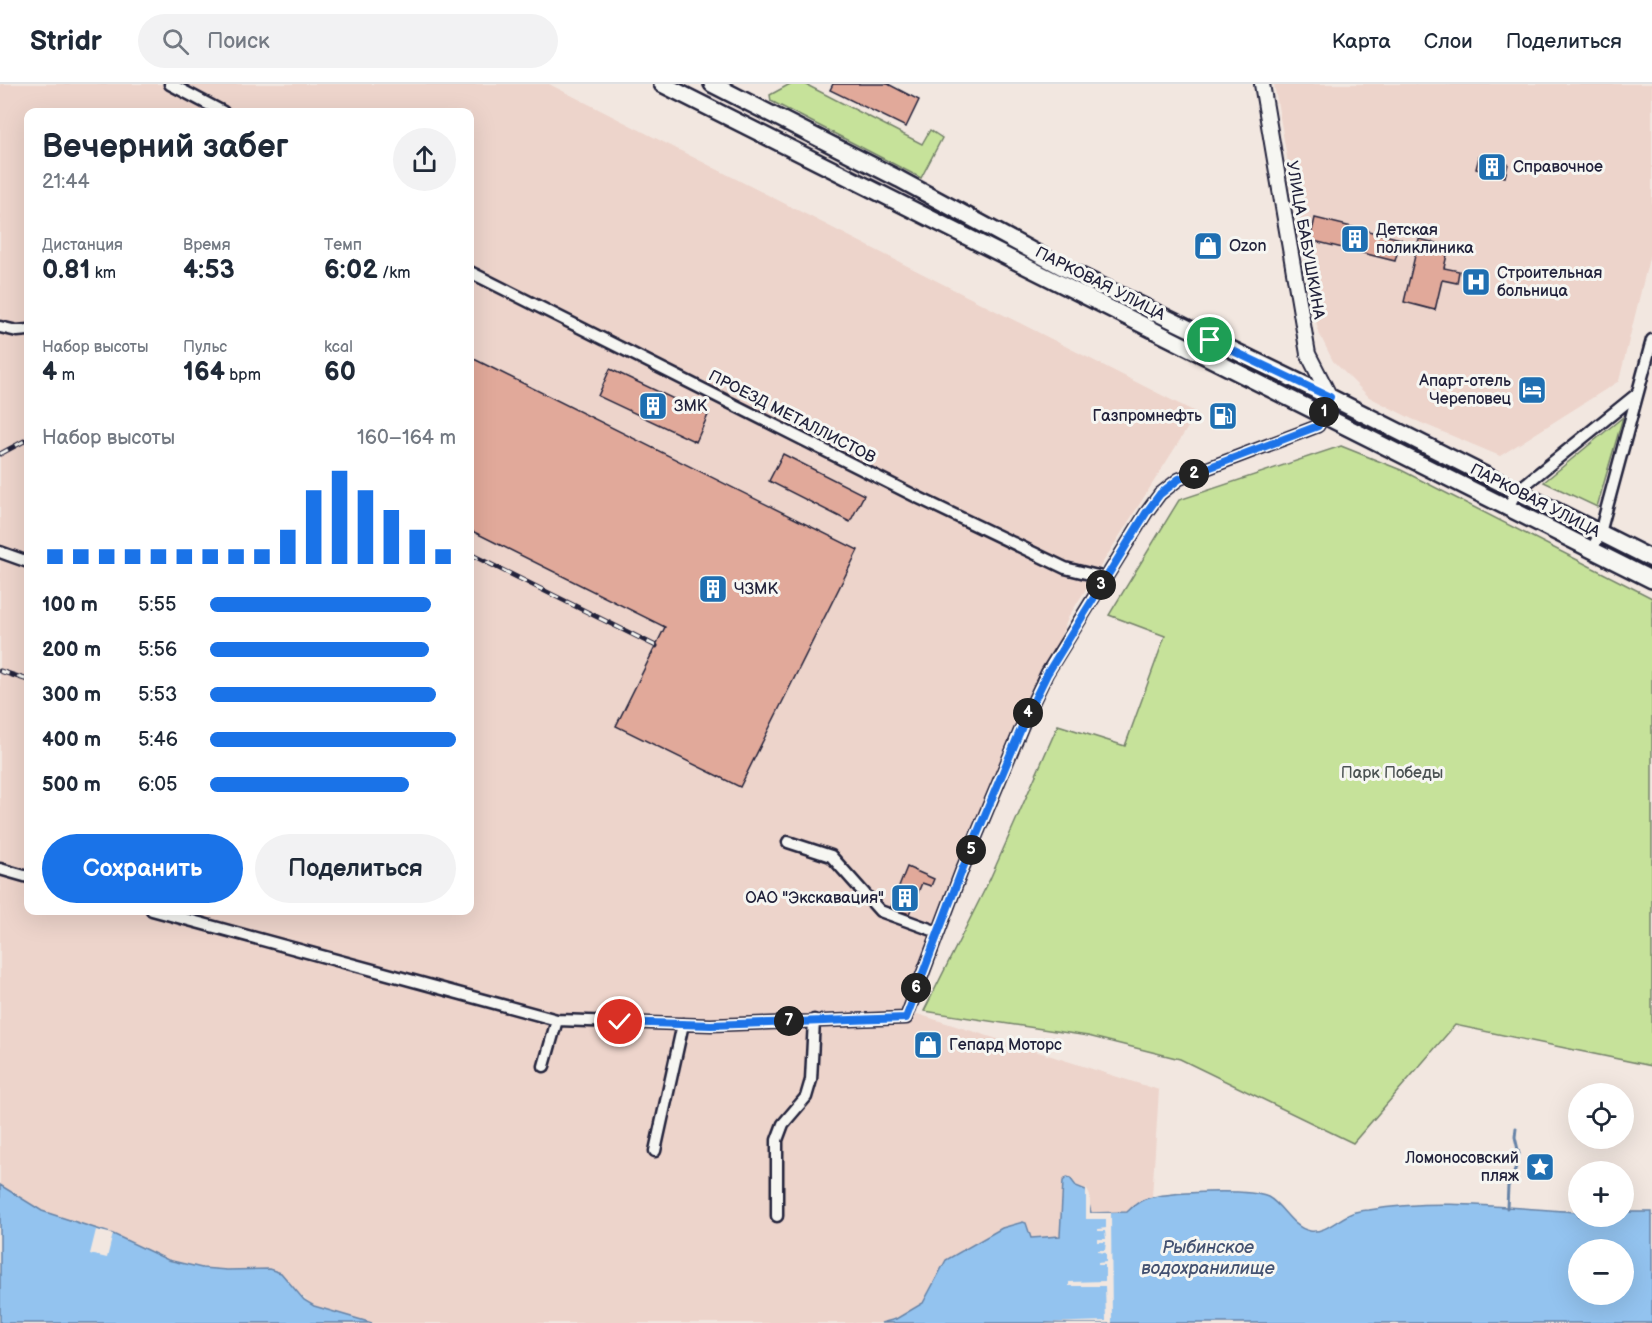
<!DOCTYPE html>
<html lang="ru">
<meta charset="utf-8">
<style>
:root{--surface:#fff;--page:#f2f2f3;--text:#1f2937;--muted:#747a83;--line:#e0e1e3;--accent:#1a73e8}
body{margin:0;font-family:"Balsamiq Sans",sans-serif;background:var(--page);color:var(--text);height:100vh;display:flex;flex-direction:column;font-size:22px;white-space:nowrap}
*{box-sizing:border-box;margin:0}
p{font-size:20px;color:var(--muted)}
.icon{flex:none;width:33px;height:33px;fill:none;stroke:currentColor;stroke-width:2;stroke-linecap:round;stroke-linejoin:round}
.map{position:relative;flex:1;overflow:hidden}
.drawer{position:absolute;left:24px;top:24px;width:450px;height:807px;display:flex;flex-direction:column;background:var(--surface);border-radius:12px;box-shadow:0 6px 24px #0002}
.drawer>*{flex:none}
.buttons{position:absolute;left:1568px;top:999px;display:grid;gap:12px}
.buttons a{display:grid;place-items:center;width:66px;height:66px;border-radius:50%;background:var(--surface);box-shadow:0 6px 24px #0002;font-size:30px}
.pin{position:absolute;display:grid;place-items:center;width:51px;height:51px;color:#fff;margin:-26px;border:3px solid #fff;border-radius:50%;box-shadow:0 2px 6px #0007}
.km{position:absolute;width:30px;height:30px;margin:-15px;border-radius:50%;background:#222;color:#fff;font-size:16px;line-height:30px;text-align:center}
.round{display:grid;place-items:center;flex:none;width:63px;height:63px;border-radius:32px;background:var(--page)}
.head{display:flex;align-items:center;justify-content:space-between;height:102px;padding:0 18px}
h1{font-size:33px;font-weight:600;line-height:45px}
.stats{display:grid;grid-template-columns:repeat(3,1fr);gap:9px;height:102px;padding:6px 18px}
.stats div{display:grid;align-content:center}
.stats b{font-size:26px;font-weight:600}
.stats small{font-size:16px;font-weight:400}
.stats p{font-size:16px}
.chart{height:168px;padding:12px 18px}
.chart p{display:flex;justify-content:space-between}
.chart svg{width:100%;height:108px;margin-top:6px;stroke:var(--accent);stroke-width:6}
.primary-button{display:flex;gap:12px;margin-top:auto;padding:12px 18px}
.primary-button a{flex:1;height:69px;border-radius:36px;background:var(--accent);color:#fff;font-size:24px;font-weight:600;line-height:69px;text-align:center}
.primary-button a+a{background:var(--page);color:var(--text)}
ul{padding:0 18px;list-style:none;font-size:20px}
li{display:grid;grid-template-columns:96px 72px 1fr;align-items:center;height:45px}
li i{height:15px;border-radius:8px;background:var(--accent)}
header{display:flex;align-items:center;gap:36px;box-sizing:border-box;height:84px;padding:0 30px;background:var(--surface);border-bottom:2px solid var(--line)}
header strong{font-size:28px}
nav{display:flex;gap:33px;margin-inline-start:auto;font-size:21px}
.search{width:420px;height:54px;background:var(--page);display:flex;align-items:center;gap:15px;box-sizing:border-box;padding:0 21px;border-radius:33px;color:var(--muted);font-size:22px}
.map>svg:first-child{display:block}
.built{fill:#edd4cb;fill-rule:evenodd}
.green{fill:#c6e29a;stroke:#74826a;stroke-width:1.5}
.water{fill:#93c3ef;stroke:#6683a7;stroke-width:1.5;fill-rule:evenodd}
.pier{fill:#f2e7e0}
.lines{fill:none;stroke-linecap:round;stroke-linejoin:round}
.stream{stroke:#6683a7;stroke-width:3}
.building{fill:#e1a99a;stroke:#22223b;stroke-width:1.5}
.minor-casing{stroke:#22223b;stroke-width:15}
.tertiary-casing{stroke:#22223b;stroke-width:18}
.secondary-casing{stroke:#22223b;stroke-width:20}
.minor{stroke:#f6f6f2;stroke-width:10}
.tertiary{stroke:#f6f6f2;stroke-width:14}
.secondary{stroke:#f6f6f2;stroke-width:15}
.rail-casing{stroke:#22223b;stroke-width:5}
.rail{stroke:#f6f6f2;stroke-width:3;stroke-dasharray:9;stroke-linecap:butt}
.route-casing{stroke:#fff;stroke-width:12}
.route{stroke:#1a73e8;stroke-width:8}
.labels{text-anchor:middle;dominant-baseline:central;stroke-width:6;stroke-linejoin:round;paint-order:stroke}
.poi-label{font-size:16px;fill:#22223b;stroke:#f6f6f2;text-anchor:start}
.street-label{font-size:16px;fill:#22223b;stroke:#f6f6f2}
.park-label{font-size:16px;fill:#4b5253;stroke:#f6f6f2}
.water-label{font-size:18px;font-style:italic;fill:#445271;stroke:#f6f6f2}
</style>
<header>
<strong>Stridr</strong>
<div class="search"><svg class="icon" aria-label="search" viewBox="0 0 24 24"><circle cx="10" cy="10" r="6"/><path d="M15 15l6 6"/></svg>Поиск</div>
<nav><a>Карта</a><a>Слои</a><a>Поделиться</a></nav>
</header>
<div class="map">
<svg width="1652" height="1239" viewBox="0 0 1652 1239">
<rect width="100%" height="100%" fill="#f2e7e0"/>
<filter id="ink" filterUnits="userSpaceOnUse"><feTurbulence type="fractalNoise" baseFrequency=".0167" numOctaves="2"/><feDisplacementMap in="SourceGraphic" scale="12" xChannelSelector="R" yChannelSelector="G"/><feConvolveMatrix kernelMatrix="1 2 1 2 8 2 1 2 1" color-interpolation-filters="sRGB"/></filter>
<g filter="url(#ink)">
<path class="built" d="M0,0H549L1197,329L1069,532L908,927L1159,1006L1152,1113L1138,1118L1127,1128L1090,1129L1079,1104L1072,1096L1063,1097L1060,1152L1031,1154L1016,1139L1002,1144L946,1176L923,1219L896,1235L881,1239H372L314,1222L269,1185L227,1186L202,1184L168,1176L113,1150L42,1127L0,1101ZM28,28H470V826H28Z
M1274,0H1652V162L1619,297L1500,372L1412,335L1369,313L1333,277L1318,247Z"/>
<path class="green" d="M790,0H805L922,60L930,46L942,54L921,94L771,17L770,11Z
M1623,333L1597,423L1544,398Z
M1341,362L1401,386L1652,514V982L1455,941L1353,1059L1180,975L1088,952L924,927L990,795L1058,641L1125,662L1165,552L1109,531L1179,416Z"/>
<path class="water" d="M1067,1093L1070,1094L1076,1102L1086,1106L1091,1129L1127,1128C1133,1122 1138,1118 1145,1115C1168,1108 1247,1104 1268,1113C1283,1121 1292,1144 1310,1147C1325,1150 1341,1132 1355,1128C1359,1127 1364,1126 1369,1126C1440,1114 1507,1124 1578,1128V1132H1623V1128H1652V1239H881L896,1235L923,1219L946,1176L1002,1144L1023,1138L1026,1139L1031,1154L1060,1152L1063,1097ZM1578,1166H1623V1210H1578Z
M0,1101L42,1127L113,1150L168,1176L202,1184L227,1186L269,1185L281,1189L304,1216L314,1222L372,1239H0Z"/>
<path class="pier" d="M1086,1103L1090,1112V1129H1111L1112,1239H1045L1106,1237L1105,1202H1069V1198L1105,1197V1181H1098V1179L1106,1178V1169L1098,1168V1166H1105L1106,1158H1097V1155H1106L1105,1147H1098V1145L1106,1144V1135H1086Z
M96,1146L113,1150L107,1174L90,1170Z"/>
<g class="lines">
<path class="stream" d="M1507,1124L1508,1102L1512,1097L1519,1070L1515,1053L1516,1044"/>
</g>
<path class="building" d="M833,0H888L919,16L906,43L830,6Z
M1479,73L1508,80L1505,93L1476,85Z
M1315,134L1401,155L1395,177L1310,156Z
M1419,155L1449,162L1444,184L1459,187L1457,199L1442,196L1435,226L1404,218Z
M470,273L858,466L740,703L616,642L665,543L470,446Z
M610,285L708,331L696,358L598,312Z
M783,370L864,411L850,438L769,397Z
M907,783L934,795L931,802L922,799L909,830L891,823Z"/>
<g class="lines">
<g class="minor-casing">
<path id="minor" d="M170,0L223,28
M470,188L917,413L1065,484L1106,494
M0,243L17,247L28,246
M1508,423L1517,407L1637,310
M1592,466L1600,449L1652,256
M0,468L28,478
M788,758L831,772L880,827L938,848
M0,785L28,793
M152,826L557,936L711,941L906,934L962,786L1026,633L1047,589L1146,429L1160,410L1179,395L1318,342L1323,332
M544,982L557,936
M655,1067L683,940
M777,1132V1056L783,1040L806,1013L811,996L814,936"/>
</g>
<g class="tertiary-casing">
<path id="tertiary" d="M1262,0L1308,270L1330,313L1323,332"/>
</g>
<g class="secondary-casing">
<path id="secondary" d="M662,0L1652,496
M712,0L899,95L1064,184L1330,313L1652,475"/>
</g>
<use href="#minor" class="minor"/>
<use href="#tertiary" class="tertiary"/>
<use href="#secondary" class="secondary"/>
<g class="rail-casing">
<path id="rail" d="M0,370L28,355
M470,470L656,562
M0,587L28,596"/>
</g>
<use href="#rail" class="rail"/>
</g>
</g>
<g class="lines" filter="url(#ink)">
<g class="route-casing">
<path id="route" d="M620,938L711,941L906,934L962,786L1026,633L1047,590L1146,429L1160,410L1179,395L1318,342L1330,313L1210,256"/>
</g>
<use href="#route" class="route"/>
</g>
<defs>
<g id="building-square" transform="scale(1.5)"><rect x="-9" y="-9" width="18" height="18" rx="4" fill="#1f6fb2" stroke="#f6f6f2"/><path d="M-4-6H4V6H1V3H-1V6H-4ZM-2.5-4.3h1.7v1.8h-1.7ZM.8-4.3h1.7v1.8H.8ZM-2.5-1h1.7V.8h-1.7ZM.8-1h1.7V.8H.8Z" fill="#fff"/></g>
<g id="shop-square" transform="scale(1.5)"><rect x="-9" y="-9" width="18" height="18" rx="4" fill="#1f6fb2" stroke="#f6f6f2"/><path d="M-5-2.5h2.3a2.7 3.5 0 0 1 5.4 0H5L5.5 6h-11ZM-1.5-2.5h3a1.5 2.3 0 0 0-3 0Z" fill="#fff"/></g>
<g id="hospital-square" transform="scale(1.5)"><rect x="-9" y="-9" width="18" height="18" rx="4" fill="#1f6fb2" stroke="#f6f6f2"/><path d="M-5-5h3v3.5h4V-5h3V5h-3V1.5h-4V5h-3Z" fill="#fff"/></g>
<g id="hotel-square" transform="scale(1.5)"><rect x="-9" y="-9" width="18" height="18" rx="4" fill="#1f6fb2" stroke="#f6f6f2"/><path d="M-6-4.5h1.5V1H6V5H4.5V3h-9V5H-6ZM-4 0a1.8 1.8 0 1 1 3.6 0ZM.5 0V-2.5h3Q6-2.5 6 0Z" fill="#fff"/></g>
<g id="fuel-square" transform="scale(1.5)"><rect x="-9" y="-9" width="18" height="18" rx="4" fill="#1f6fb2" stroke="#f6f6f2"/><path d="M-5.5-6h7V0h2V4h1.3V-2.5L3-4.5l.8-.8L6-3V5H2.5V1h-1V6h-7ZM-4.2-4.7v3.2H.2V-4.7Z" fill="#fff"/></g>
<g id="sight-square" transform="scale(1.5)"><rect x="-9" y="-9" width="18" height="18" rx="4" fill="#1f6fb2" stroke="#f6f6f2"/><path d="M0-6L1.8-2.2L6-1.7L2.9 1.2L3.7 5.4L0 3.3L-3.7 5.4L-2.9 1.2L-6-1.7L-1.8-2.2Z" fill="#fff"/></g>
</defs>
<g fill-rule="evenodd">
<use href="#building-square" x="1492" y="83"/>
<use href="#building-square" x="1355" y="155"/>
<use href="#shop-square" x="1208" y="162"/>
<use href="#hospital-square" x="1476" y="198"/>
<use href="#hotel-square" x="1532" y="306"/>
<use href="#building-square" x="653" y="322"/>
<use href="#fuel-square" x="1223" y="332"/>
<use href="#building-square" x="713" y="505"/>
<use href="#building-square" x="905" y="814"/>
<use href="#shop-square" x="928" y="961"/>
<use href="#sight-square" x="1540" y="1083"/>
</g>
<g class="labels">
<g class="poi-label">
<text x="1513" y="83">Справочное</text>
<text x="1376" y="146">Детская<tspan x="1376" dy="18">поликлиника</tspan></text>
<text x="1229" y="162">Ozon</text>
<text x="1497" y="189">Строительная<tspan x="1497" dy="18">больница</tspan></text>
<text x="1511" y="297" text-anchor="end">Апарт-отель<tspan x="1511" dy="18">Череповец</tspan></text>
<text x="674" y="322">ЗМК</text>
<text x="1202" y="332" text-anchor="end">Газпромнефть</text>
<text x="734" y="505">ЧЗМК</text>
<text x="884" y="814" text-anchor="end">ОАО "Экскавация"</text>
<text x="949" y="961">Гепард Моторс</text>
<text x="1519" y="1074" text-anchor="end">Ломоносовский<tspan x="1519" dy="18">пляж</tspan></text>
</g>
<g class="street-label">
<text transform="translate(1305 156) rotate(80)">УЛИЦА БАБУШКИНА</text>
<text transform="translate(1100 200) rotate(27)">ПАРКОВАЯ УЛИЦА</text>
<text transform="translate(792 333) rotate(27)">ПРОЕЗД МЕТАЛЛИСТОВ</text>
<text transform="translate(1535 417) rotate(27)">ПАРКОВАЯ УЛИЦА</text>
</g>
<g class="park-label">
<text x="1392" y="689">Парк Победы</text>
</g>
<g class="water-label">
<text x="1208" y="1163">Рыбинское<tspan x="1208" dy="21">водохранилище</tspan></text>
</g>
</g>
</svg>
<div class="buttons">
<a><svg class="icon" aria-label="locate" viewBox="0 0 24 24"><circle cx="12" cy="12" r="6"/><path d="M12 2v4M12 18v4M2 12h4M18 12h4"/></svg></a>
<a>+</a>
<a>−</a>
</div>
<div class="pin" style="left:1210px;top:256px;background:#1e9e55"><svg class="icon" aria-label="arrive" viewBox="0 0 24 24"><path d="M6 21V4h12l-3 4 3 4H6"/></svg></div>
<div class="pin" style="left:620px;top:938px;background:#d93025"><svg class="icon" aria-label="check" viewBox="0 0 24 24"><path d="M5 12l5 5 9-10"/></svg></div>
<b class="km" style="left:1324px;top:328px">1</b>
<b class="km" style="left:1194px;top:390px">2</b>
<b class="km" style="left:1101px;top:501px">3</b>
<b class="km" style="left:1028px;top:629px">4</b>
<b class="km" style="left:971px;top:766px">5</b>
<b class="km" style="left:916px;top:904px">6</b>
<b class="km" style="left:789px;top:937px">7</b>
<section class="drawer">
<div class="head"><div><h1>Вечерний забег</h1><p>21:44</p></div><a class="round"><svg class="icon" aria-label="share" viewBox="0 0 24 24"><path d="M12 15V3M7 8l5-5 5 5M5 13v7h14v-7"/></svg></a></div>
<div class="stats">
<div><p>Дистанция</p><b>0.81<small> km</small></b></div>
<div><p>Время</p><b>4:53</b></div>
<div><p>Темп</p><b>6:02<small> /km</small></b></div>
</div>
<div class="stats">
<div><p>Набор высоты</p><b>4<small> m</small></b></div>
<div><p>Пульс</p><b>164<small> bpm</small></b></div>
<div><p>kcal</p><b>60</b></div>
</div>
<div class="chart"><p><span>Набор высоты</span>160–164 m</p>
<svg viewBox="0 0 160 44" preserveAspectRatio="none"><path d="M5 44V38M15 44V38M25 44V38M35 44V38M45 44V38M55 44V38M65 44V38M75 44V38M85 44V38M95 44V30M105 44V14M115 44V6M125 44V14M135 44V22M145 44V30M155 44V38"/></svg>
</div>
<ul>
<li><b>100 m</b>5:55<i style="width:90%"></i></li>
<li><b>200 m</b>5:56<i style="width:89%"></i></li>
<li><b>300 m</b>5:53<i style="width:92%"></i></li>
<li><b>400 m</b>5:46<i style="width:100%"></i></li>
<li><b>500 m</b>6:05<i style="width:81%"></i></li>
</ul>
<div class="primary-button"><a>Сохранить</a><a>Поделиться</a></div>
</section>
</div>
